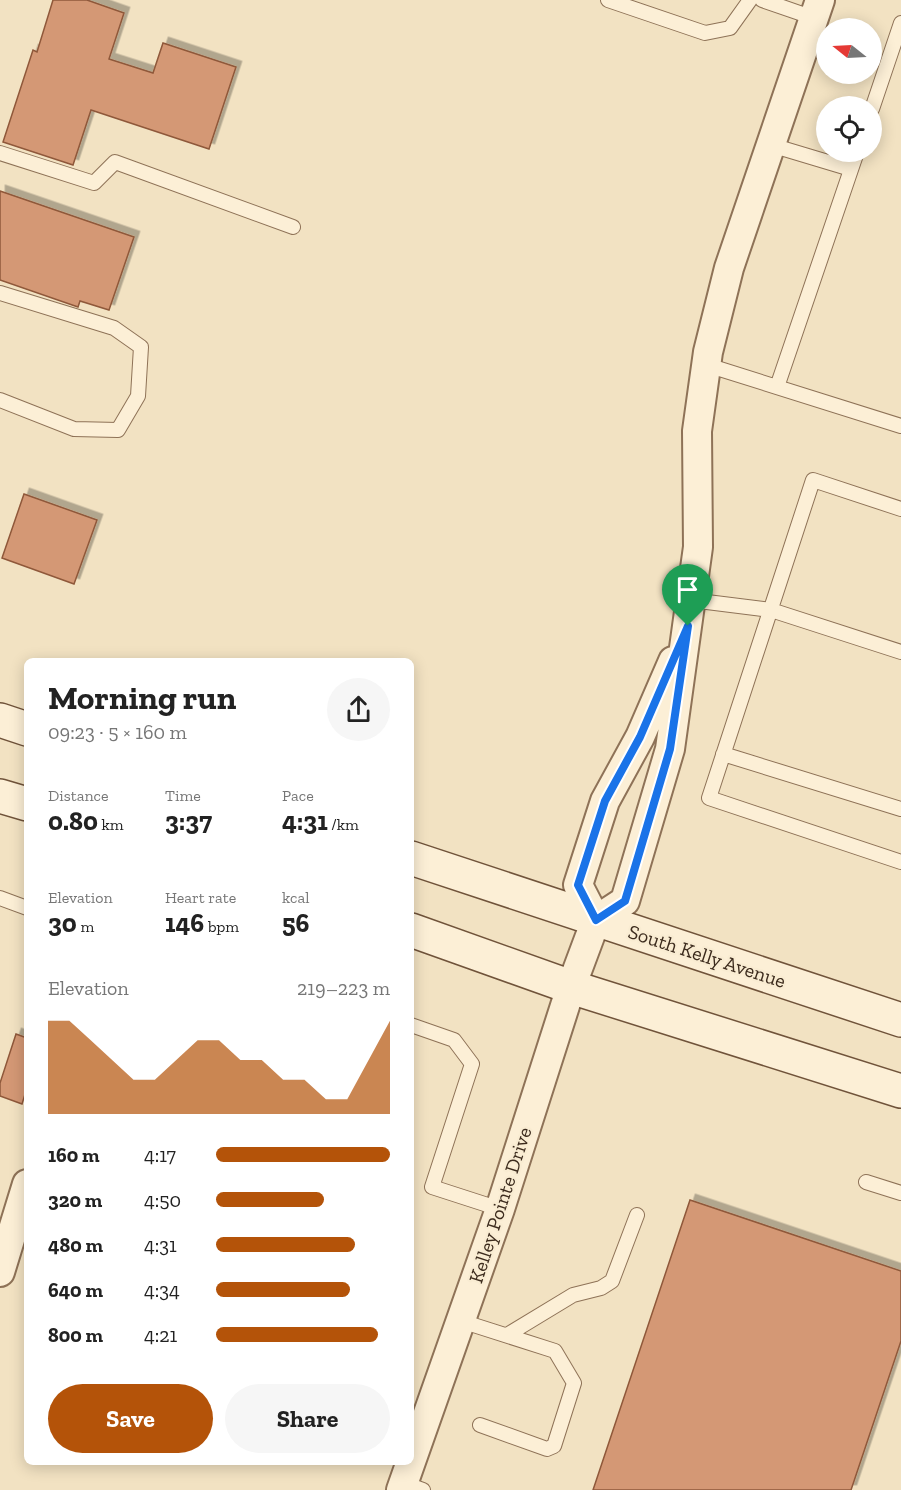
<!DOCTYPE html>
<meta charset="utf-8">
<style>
:root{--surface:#fff;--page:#f6f6f6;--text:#222;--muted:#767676;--accent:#b45309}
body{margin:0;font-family:"Zilla Slab",serif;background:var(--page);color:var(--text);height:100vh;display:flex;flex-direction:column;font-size:22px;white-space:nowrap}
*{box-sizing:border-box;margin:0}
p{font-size:20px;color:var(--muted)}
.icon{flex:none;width:33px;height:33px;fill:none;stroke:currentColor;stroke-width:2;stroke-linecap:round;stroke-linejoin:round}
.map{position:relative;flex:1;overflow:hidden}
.details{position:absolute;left:24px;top:658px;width:390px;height:807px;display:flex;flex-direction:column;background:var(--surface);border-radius:9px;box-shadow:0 3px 15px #0003}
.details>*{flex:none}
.needle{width:39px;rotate:288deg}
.controls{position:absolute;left:816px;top:18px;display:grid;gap:12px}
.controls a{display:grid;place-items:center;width:66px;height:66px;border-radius:50%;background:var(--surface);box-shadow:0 3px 15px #0003;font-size:30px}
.pin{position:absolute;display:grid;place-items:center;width:51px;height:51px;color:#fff;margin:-62px -26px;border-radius:50% 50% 50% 0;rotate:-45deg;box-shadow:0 0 6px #0007}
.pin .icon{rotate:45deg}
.round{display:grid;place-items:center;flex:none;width:63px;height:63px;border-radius:32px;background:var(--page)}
.head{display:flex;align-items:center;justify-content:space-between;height:102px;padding:0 24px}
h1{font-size:33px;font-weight:700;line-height:45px}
.metrics{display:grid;grid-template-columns:repeat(3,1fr);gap:9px;height:102px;padding:6px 24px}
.metrics div{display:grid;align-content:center}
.metrics b{font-size:26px;font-weight:700}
.metrics small{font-size:16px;font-weight:400}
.metrics p{font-size:16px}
.chart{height:168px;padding:12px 24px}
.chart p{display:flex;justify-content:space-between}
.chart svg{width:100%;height:108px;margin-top:6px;fill:var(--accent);opacity:.7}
.action{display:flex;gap:12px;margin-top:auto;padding:12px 24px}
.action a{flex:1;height:69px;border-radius:36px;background:var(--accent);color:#fff;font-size:24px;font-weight:700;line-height:69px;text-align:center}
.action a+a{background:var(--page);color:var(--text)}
ul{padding:0 24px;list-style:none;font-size:20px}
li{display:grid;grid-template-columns:96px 72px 1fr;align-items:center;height:45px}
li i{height:15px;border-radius:8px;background:var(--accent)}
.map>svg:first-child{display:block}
.building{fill:#d49874;stroke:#8f583a;stroke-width:1.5;filter:url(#shadow)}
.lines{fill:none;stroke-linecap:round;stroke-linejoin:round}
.lane-casing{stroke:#8e7257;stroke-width:16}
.street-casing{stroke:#8e7257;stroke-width:32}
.secondary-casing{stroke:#70533a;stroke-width:36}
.lane{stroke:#fcefd6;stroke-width:14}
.street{stroke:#fcefd6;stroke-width:28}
.secondary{stroke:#fcefd6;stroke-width:33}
.route-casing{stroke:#fff;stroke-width:12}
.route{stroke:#1a73e8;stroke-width:8}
.labels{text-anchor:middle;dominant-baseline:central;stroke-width:4.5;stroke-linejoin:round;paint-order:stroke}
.street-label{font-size:20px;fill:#3c2b1d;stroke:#f9ecd2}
</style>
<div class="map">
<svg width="901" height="1490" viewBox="0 0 901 1490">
<defs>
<filter id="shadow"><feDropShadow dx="5.5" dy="-5.5" stdDeviation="0" flood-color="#0004"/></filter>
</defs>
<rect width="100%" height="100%" fill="#f2e2c2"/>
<path class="building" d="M53,0H87L124,13L109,59L153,73L163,43L236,67L209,149L91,110L73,165L3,142L33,50L37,52Z
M0,191L134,237L109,310L80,301L78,307L0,280Z
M24,494L97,520L74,584L2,558Z
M16,1034L27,1038V1088L22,1104L0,1096V1083Z
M690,1200L901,1271V1341L851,1490H593Z"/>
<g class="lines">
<g class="lane-casing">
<path id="lane" d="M608,0L705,33L730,28L750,0
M762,0L814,18
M872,109L901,23
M771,145L851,169
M0,153L94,183L115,162L293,227
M0,293L114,328L141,347L138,396L118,430L74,429L0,400
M707,365L901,426
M777,387L857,152
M901,509L813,480L709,798L901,862
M691,600L771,610L901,652
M723,754L901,809
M0,898L27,908
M411,1025L454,1040L472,1064L432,1187L500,1209
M866,1182L901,1193
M461,1321L555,1351L574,1383L554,1446L547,1449L480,1425
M507,1335L573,1295L601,1288L612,1281L637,1215
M404,1483L423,1490"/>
</g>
<g class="street-casing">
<path id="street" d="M596,920L625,901L670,749L698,547L697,431L708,352L729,268L820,0
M596,920L578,885L605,801L640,737L673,661
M0,1272L27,1184
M401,1490L500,1209L571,987L596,920"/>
</g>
<g class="secondary-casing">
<path id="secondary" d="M0,720L27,729
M0,796L27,804
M411,858L901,1020
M411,930L571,987L901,1091"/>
</g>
<use href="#lane" class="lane"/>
<use href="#street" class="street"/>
<use href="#secondary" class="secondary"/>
</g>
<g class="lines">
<g class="route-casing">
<path id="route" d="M688,626L670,749L625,901L596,920L578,885L605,801L640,737Z"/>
</g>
<use href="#route" class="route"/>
</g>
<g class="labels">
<g class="street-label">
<text transform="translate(707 956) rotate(18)">South Kelly Avenue</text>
<text transform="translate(500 1205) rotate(-72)">Kelley Pointe Drive</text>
</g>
</g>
</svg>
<div class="controls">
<a><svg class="needle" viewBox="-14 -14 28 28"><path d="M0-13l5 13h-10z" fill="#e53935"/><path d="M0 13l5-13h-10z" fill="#767676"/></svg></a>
<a><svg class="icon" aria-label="locate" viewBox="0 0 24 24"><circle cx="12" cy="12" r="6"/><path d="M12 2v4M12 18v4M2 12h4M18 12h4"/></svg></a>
</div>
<div class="pin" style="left:688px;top:626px;background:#1e9e55"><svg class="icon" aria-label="arrive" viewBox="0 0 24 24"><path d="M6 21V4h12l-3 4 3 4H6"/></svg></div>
<section class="details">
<div class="head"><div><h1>Morning run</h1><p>09:23 · 5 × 160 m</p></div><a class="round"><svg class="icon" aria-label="share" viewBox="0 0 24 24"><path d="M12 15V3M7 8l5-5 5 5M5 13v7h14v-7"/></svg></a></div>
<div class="metrics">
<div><p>Distance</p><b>0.80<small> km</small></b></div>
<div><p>Time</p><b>3:37</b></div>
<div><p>Pace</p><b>4:31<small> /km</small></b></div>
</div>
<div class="metrics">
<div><p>Elevation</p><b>30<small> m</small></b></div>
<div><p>Heart rate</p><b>146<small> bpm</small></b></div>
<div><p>kcal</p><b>56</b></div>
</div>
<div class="chart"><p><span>Elevation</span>219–223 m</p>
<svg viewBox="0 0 160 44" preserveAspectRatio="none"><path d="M0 44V6L10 6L20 14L30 22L40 30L50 30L60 22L70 14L80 14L90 22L100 22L110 30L120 30L130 38L140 38L150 22L160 6V44z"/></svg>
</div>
<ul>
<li><b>160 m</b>4:17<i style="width:100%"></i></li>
<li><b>320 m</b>4:50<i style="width:62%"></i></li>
<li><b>480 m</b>4:31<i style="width:80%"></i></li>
<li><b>640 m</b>4:34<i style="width:77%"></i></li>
<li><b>800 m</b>4:21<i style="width:93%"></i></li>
</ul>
<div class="action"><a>Save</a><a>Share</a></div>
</section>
</div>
